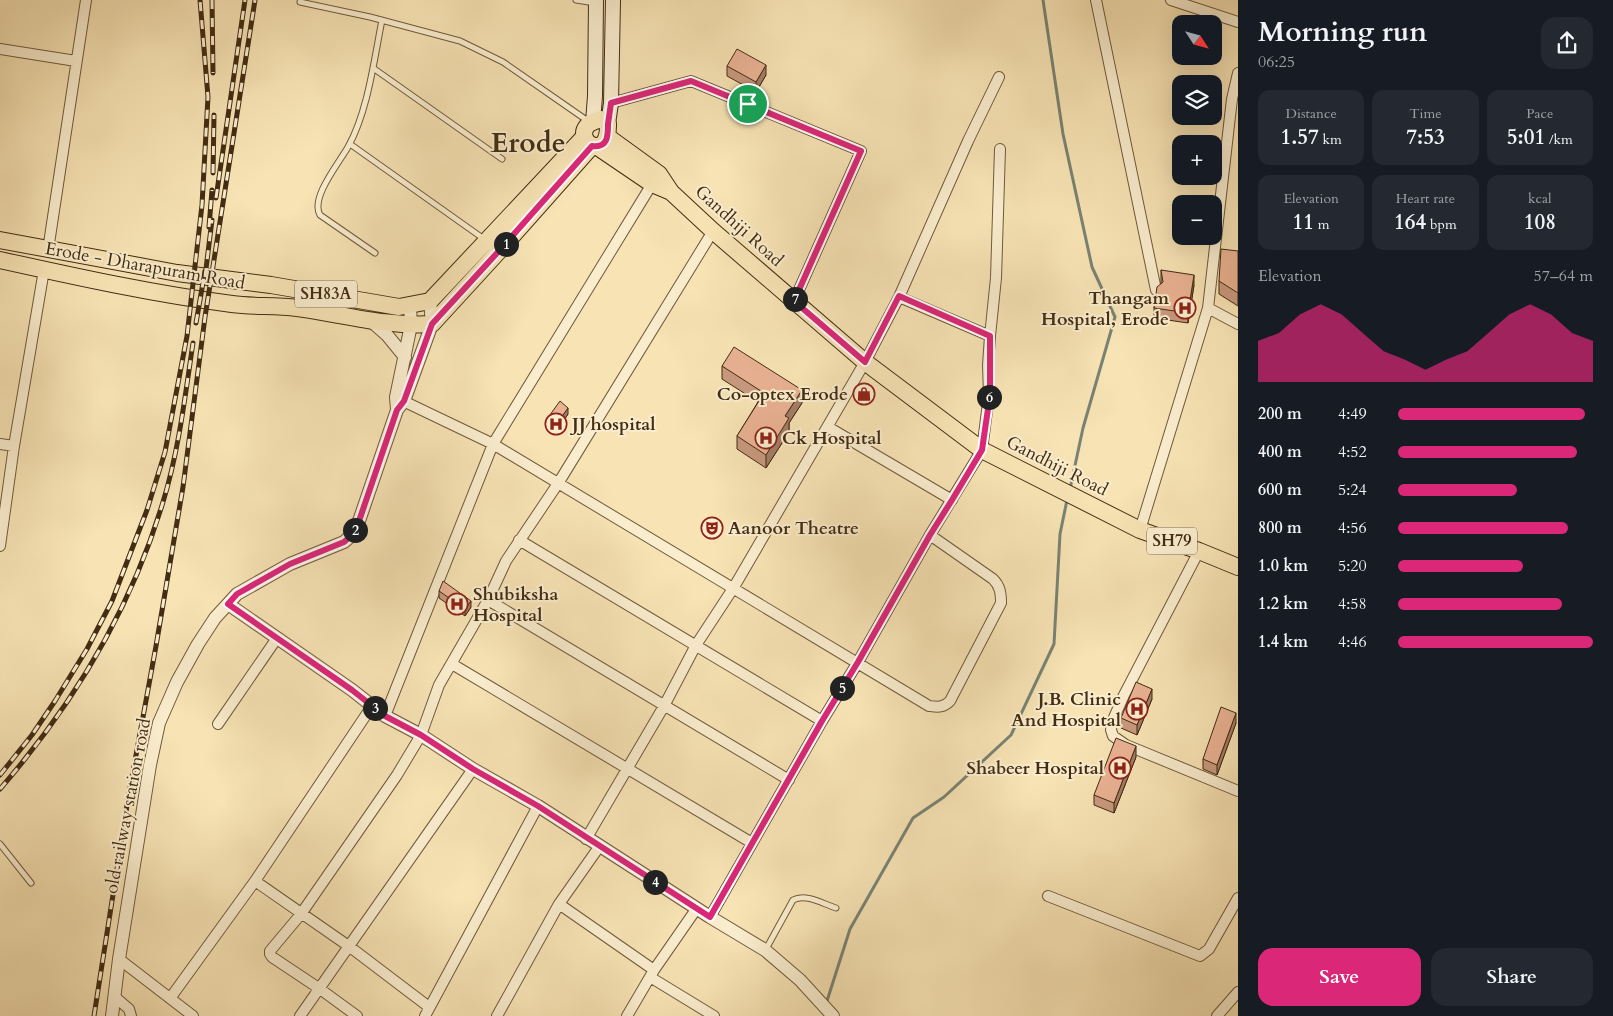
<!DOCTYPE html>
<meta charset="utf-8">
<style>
:root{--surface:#171b24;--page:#242831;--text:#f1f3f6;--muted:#9ea1a6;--accent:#db2777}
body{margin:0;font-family:Cardo,serif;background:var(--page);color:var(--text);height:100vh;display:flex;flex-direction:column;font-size:19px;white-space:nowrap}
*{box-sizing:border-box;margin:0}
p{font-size:16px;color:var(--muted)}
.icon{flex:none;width:28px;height:28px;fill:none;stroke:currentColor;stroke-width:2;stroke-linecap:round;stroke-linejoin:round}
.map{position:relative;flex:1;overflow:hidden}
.side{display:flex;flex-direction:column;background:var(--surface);width:375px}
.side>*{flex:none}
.needle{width:32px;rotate:126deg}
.controls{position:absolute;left:1172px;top:15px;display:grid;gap:10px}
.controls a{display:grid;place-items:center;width:50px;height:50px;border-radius:10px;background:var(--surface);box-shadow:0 5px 20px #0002;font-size:25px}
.pin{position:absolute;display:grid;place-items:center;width:42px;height:42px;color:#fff;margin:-21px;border:2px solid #fff;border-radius:50%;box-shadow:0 1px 5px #0007}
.km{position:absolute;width:25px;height:25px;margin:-12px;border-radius:50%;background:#222;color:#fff;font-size:14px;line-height:25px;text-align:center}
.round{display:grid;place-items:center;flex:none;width:52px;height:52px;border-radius:15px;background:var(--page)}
.head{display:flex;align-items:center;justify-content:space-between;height:85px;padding:0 20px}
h1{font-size:28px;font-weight:800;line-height:38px}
.metrics{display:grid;grid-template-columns:repeat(3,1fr);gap:8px;height:85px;padding:5px 20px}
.metrics div{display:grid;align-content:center;border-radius:12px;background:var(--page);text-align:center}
.metrics b{font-size:21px;font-weight:800}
.metrics small{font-size:14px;font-weight:400}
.metrics p{font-size:14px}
.chart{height:140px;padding:10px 20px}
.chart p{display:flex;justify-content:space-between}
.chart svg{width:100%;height:90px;margin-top:5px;fill:var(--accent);opacity:.7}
.primary-button{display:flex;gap:10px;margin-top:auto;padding:10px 20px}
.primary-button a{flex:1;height:58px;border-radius:15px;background:var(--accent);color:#fff;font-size:20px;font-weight:800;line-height:58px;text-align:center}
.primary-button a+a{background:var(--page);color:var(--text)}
ul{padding:0 20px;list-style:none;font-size:16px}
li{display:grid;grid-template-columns:80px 60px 1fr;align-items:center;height:38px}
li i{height:12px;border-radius:6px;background:var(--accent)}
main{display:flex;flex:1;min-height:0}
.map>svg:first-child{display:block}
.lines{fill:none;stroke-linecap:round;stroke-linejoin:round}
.stream{stroke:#798374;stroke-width:3}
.service-casing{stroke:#6f5a3b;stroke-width:7}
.minor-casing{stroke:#6f5a3b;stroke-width:12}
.tertiary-casing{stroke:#6f5a3b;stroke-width:14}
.secondary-casing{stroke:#422c13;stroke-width:16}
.primary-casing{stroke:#422c13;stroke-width:18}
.service{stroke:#faedce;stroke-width:5}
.minor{stroke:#faedce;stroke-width:10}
.tertiary{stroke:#faedce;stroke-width:12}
.secondary{stroke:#faedce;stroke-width:14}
.primary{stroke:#f7e3b4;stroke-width:16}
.rail-casing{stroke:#422c13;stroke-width:5}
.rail{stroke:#faedce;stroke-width:3;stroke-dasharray:9;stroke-linecap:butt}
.wall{fill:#c8997e;stroke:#422c13}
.shaded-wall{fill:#a37d67;stroke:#422c13}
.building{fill:#e9b293;stroke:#422c13}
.route-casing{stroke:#fff;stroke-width:10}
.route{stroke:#db2777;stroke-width:6}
.labels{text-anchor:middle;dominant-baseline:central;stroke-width:4;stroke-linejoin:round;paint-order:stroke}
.shield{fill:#faedce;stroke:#79664b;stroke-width:1}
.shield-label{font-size:16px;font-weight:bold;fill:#422c13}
.street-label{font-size:18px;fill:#422c13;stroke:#faedce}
.poi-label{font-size:18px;font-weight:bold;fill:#422c13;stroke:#faedce;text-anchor:end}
.town-label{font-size:28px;font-weight:bold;fill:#422c13;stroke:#faedce}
</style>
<main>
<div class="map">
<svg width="1238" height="1016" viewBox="0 0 1238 1016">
<rect width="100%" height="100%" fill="#f7e3b4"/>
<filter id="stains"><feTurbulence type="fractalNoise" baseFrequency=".004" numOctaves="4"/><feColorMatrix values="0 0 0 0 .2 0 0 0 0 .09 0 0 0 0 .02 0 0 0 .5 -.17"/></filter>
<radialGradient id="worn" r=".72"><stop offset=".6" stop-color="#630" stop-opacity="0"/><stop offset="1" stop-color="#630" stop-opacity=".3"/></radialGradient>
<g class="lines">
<path class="stream" d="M1043,0L1063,134L1092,267L1115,317L1083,428L1070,489
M826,1004L850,929L913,818L944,797L1011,735L1054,644L1060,534L1067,500"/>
<g class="service-casing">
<path id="service" d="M576,0L595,3
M300,2L370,17L460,41L503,62L588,121
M373,68L502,159
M350,144L484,239
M375,253L320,215C310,198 339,163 348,147C368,111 374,60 382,20
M0,844L31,883
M766,949L793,900C806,893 823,904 836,908"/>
</g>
<g class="minor-casing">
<path id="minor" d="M1096,0L1156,290
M1171,0L1238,22
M0,49L76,61
M611,103L691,81L861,151L794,301
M48,250L86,0
M899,297L990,336
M1208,308L1238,324
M399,399L493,444L929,706C938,707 943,708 950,701L1001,603C1001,593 1000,586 993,579L930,535
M828,427L952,500
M0,444L14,446
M1140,530L1208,308L1232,99L1238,73
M519,540L822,721
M0,546L14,446L44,270
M1199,551L1124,695L1112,722L1111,730L1113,736L1126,745L1238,791
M488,600L789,780
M452,664L752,843
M385,716L493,444L652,184
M218,724L277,638
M586,839L664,706L696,645L734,587L865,362L899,297L968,141L999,77
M255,881L350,947L429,1007
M1048,896L1200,956L1209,949L1238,898
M559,904L654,970
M710,917L822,721L858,662L930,535L982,450L989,395L988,365L990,336L996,278L1000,149
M119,959L193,1016
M650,977L714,1016
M115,997L129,1009L131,1016
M171,997L255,881L372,706
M300,1016L473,769
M357,1016L320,989L272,957L270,954V951L301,914L397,775L421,735L439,685L488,600L506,561L559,482L713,231
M425,1016L538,806
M497,1016L559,904L599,847
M627,1016L654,970L697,908
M1217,1016L1238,992"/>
</g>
<g class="tertiary-casing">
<path id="tertiary" d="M371,321L387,335L405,357
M397,410L396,397L411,325L410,306
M228,604L352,690L385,716L421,735L473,769L538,806L710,917L765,950L800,980L833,1016
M112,1016L119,959L150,765L159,723L177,682L198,644L215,618L237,594L290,564L344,542L352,535L359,521L397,410L404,401L432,324L430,301"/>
</g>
<g class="secondary-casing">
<path id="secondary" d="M593,122L595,96L596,0
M608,124L611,103L613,0"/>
</g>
<g class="primary-casing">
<path id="primary" d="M601,119L608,124C609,163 574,142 587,126C590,122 596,121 601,119Z
M608,137L659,174L671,192L713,231L865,362L982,450L1140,530L1199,551L1238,567
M596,146L652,184L671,192
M0,240L177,273L271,285L399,307L430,301L584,137
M0,260C77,277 154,294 232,304C253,307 275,305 297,308C342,314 386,327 432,324L498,252L592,146"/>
</g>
<use href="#service" class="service"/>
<use href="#minor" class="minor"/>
<use href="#tertiary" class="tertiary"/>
<use href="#secondary" class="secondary"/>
<use href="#primary" class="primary"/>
<g class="rail-casing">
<path id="rail" d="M212,0L213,73
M213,173L214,115
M216,198L245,0
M209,227L212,190
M205,277L212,220
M196,323L205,271
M0,775L32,735L55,701L87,649L112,601L147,510L165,452L187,336L202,205L208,97L200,0
M0,789C73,705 131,609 163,502C179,450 185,396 193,343
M94,1016L128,799L156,646L183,487L205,317L255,0"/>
</g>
<use href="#rail" class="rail"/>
</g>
<path class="wall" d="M727,66L766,75L756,92L727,76Z
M1238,251V306L1219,294V281Z
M1161,270L1194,285L1188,323L1154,318V308L1161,283Z
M722,366L802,403L789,423V432L766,468L737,449V436L758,402L722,379Z
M568,414L556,432L547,426V419Z
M439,591L471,607L465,616L439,598Z
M1152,699L1137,735L1121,728V718Z
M1236,723L1217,775L1203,769V759Z
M1136,757L1114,813L1094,805V795Z"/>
<path class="shaded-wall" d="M766,65V75L756,92V82Z
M1194,275V285L1188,323V313Z
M802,390V403L789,423V432L766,468V455L785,416Z
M568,408V414L556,432V425Z
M471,601V607L465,616V609Z
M1152,689V699L1137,735V725Z
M1236,713V723L1217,775V765Z
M1136,746V757L1114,813V803Z"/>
<path class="building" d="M737,49L766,65L756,82L727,66Z
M1221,249L1238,251V293L1219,281Z
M1161,270L1194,275L1188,313L1154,308L1157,287L1163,282Z
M734,347L802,390L785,416L789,418L766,455L737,436L764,393L722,366Z
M560,401L568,408L556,425L547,419Z
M443,581L471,601L465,609L439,591Z
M1136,682L1152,689L1137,725L1121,718Z
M1221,707L1236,713L1217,765L1203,759Z
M1116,738L1136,746L1114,803L1094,795Z"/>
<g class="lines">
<g class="route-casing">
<path id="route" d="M691,81L861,151L794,301L865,362L899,296L990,336V395L982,450L952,500L930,535L858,662L822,721L710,917L538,806L473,769L421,735L385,716L352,690L228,604L237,594L290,564L344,542L352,535L359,521L397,410L404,401L432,324L498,252L592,146C608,148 608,136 608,124C609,117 610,110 611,103Z"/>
</g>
<use href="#route" class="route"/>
</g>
<defs>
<g id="hospital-ring" transform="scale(1.125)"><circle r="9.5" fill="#faedce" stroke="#8f2418" stroke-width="1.5"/><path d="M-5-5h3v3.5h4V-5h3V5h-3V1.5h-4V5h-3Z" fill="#8f2418"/></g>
<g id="shop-ring" transform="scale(1.125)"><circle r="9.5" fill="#faedce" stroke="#8f2418" stroke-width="1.5"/><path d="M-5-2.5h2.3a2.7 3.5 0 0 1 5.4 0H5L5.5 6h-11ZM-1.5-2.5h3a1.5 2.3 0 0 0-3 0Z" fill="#8f2418"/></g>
<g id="theatre-ring" transform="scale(1.125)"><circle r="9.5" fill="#faedce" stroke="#8f2418" stroke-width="1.5"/><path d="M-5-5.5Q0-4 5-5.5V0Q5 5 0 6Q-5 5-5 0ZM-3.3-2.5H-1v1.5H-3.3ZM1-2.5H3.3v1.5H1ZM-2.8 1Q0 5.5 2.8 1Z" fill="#8f2418"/></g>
</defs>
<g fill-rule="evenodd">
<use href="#hospital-ring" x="1185" y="308"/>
<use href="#shop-ring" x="864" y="394"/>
<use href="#hospital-ring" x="556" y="424"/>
<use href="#hospital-ring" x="766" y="438"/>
<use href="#theatre-ring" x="712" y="528"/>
<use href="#hospital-ring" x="457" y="604"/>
<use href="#hospital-ring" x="1137" y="709"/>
<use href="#hospital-ring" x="1120" y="768"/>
</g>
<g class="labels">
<g class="shield">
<rect x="295" y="280.5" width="62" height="27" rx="4"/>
<rect x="1147" y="527.5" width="50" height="27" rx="4"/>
</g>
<g class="shield-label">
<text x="326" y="294">SH83A</text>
<text x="1172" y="541">SH79</text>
</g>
<g class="street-label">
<text transform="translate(739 226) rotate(42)">Gandhiji Road</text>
<text transform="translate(145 266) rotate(10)">Erode - Dharapuram Road</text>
<text transform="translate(1057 466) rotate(27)">Gandhiji Road</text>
<text transform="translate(128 806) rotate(-79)">old railway station road</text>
</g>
<g class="poi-label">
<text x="1169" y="298">Thangam<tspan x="1169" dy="21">Hospital, Erode</tspan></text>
<text x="848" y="394">Co-optex Erode</text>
<text x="572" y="424" text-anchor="start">JJ hospital</text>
<text x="782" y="438" text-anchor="start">Ck Hospital</text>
<text x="728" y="528" text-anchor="start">Aanoor Theatre</text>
<text x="473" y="594" text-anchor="start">Shubiksha<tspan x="473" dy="21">Hospital</tspan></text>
<text x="1121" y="699">J.B. Clinic<tspan x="1121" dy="21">And Hospital</tspan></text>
<text x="1104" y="768">Shabeer Hospital</text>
</g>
<g class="town-label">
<text x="528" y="143">Erode</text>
</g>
</g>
<rect width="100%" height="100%" filter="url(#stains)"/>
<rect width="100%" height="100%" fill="url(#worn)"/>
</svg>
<div class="controls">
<a><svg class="needle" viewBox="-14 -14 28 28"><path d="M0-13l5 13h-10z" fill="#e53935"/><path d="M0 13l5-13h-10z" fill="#9ea1a6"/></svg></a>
<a><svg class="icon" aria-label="layers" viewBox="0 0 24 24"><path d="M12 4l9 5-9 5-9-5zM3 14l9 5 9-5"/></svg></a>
<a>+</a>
<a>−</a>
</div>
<div class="pin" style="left:748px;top:104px;background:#1e9e55"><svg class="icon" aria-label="arrive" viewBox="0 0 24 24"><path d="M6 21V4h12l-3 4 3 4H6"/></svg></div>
<b class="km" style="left:506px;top:244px">1</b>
<b class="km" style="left:355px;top:530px">2</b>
<b class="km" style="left:375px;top:708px">3</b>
<b class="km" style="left:655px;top:882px">4</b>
<b class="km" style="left:842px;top:688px">5</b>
<b class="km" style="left:989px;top:397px">6</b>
<b class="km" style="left:795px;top:299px">7</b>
</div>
<section class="side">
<div class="head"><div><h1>Morning run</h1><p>06:25</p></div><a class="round"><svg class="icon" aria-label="share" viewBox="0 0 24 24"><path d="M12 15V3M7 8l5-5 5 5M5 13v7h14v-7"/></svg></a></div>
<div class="metrics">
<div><p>Distance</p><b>1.57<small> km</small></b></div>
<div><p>Time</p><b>7:53</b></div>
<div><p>Pace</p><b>5:01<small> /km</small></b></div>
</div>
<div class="metrics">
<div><p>Elevation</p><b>11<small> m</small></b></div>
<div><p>Heart rate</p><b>164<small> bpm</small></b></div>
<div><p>kcal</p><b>108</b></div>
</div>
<div class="chart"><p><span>Elevation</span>57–64 m</p>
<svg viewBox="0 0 160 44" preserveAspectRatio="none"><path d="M0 44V24L10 20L20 11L30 6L40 11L50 20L60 29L70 33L80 38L90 33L100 29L110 20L120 11L130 6L140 11L150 20L160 24V44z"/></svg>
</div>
<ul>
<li><b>200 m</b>4:49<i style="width:96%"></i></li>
<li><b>400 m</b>4:52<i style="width:92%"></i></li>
<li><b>600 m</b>5:24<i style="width:61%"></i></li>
<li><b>800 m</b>4:56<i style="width:87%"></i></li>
<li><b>1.0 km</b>5:20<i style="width:64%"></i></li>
<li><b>1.2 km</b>4:58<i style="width:84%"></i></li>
<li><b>1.4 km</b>4:46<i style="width:100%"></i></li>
</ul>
<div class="primary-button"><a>Save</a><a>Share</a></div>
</section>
</main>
